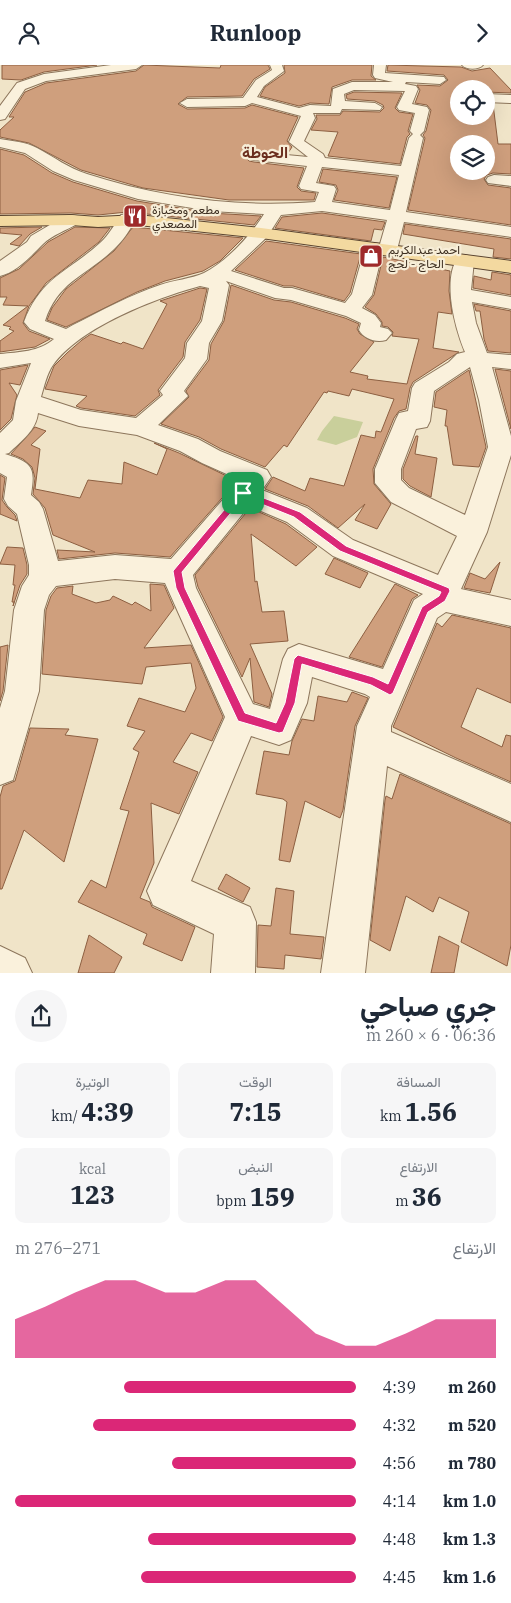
<!DOCTYPE html>
<html lang="ar">
<meta charset="utf-8">
<style>
:root{--surface:#fff;--page:#f6f6f7;--text:#1f2937;--muted:#747a83;--accent:#db2777}
body{margin:0;font-family:"IBM Plex Serif",Vazirmatn,serif;background:var(--page);color:var(--text);direction:rtl;height:100vh;display:flex;flex-direction:column;font-size:19px;white-space:nowrap}
*{box-sizing:border-box;margin:0}
p{font-size:16px;color:var(--muted)}
.icon{flex:none;width:28px;height:28px;fill:none;stroke:currentColor;stroke-width:2;stroke-linecap:round;stroke-linejoin:round}
.map{position:relative;height:908px;overflow:hidden;direction:ltr}
.side{display:flex;flex-direction:column;background:var(--surface);flex:1}
.side>*{flex:none}
.buttons{position:absolute;left:450px;top:15px;display:grid;gap:10px}
.buttons a{display:grid;place-items:center;width:45px;height:45px;border-radius:50%;background:var(--surface);box-shadow:0 5px 20px #0002;font-size:25px}
.pin{position:absolute;display:grid;place-items:center;width:42px;height:42px;color:#fff;margin:-21px;border-radius:10px;box-shadow:0 2px 8px #0006}
.round{display:grid;place-items:center;flex:none;width:52px;height:52px;border-radius:26px;background:var(--page)}
.summary{display:flex;align-items:center;justify-content:space-between;height:85px;padding:0 15px}
h1{font-size:28px;font-weight:800;line-height:38px}
.metrics{display:grid;grid-template-columns:repeat(3,1fr);gap:8px;height:85px;padding:5px 15px}
.metrics div{display:grid;align-content:center;border-radius:10px;background:var(--page);text-align:center}
.metrics b{font-size:25px;font-weight:800}
.metrics small{font-size:14px;font-weight:400}
.metrics p{font-size:14px}
.chart{height:140px;padding:10px 15px}
.chart p{display:flex;justify-content:space-between}
.chart svg{width:100%;height:90px;margin-top:5px;fill:var(--accent);opacity:.7}
ul{padding:0 15px;list-style:none;font-size:16px}
li{display:grid;grid-template-columns:80px 60px 1fr;align-items:center;height:38px}
li i{height:12px;border-radius:6px;background:var(--accent)}
header{display:flex;justify-content:space-between;align-items:center;height:65px;padding:0 15px;background:var(--surface);font-size:22px;font-weight:800}
.map>svg:first-child{display:block}
.green{fill:#c9cf9b}
.building{fill:#cf9f7d;stroke:#8d5f41;fill-rule:evenodd}
.lines{fill:none;stroke-linecap:round;stroke-linejoin:round}
.minor-casing{stroke:#8d765c;stroke-width:2}
.major-casing{stroke:#5b4430;stroke-width:2}
.minor{fill:#faf1dc;fill-rule:evenodd}
.major{fill:#f3d9a0;fill-rule:evenodd}
.route{fill:#db2777;stroke:#fff;fill-rule:evenodd}
.labels{text-anchor:middle;dominant-baseline:central;stroke-width:4.5;stroke-linejoin:round;paint-order:stroke}
.far-poi-label{font-size:12px;fill:#3d2e20;stroke:#f7eed8;text-anchor:start}
.far-district-label{font-size:16px;font-weight:bold;fill:#6b2e1e;stroke:#f7eed8}
</style>
<header><svg class="icon" aria-label="forward" viewBox="0 0 24 24"><path d="M9 5l7 7-7 7"/></svg>Runloop<svg class="icon" aria-label="person" viewBox="0 0 24 24"><circle cx="12" cy="8" r="4"/><path d="M4 21q1-7 8-7t8 7"/></svg></header>
<div class="map">
<svg width="511" height="908" viewBox="0 0 511 908">
<rect width="100%" height="100%" fill="#f0e4c8"/>
<path class="green" d="M334,351L363,357L357,372L336,380L317,375L322,366Z"/>
<path class="building" d="M2,0H97L44,7L21,15L2,14Z
M144,0L220,3L221,0H268L270,4L254,14L242,31L187,32L178,39L187,44L245,43L252,40L298,52L287,76L292,82L288,88L254,85L247,87L245,92L249,96L254,97L304,103L297,122L301,126L316,128L314,135H229L143,123L81,105L29,78L0,72V65L14,52H9L25,27L46,18L136,6Z
M284,0H372L371,11L376,15H352L332,22L329,39L310,38L299,41L260,31L265,22L285,8Z
M388,0L461,2L472,6L490,3L511,25V28L486,27V24H459V51H486V39H493L498,79H511V109L493,108L487,110L484,114L488,120L511,123V160L408,145L425,73L423,70L426,66L431,45L427,40L415,38L420,25L417,20L440,21L448,15L444,10L387,6ZM459,79H486V106H459Z
M354,27L402,28L395,43L399,47L413,49L408,66L410,69L407,72L400,99L328,91L338,67L311,65L317,54L316,50H340L343,46L380,47L384,43L383,40L375,36L347,34L346,30Z
M0,84L24,90L52,108L73,117L137,136L210,148L261,151L254,160L127,147L98,150L71,148L0,149Z
M323,104L397,112L389,143L334,135L338,125L336,120L319,117Z
M322,148L385,157L382,165L374,164L371,176L275,163L282,152Z
M405,159L511,174V194L493,192L494,184L403,169Z
M42,162L30,169L19,181L10,179L22,170L0,168V163Z
M75,162L110,163L99,177L46,218L29,241L23,258L29,266L50,274L35,282L0,287V276L14,266L9,264L11,262L3,260L28,241L3,240L7,232H0V213L19,204L48,177Z
M133,162L243,173L220,196L203,206L165,216L137,227L66,262L47,255L52,243L66,224L114,186Z
M266,176L361,189L350,228L344,236L293,221H284L235,205Z
M383,192L450,206L449,226L452,249L438,247L433,283L459,287L413,317L410,323L406,344L399,346L394,353L373,404L374,419L391,439L377,464L355,455L365,439L338,463L308,441L265,424L273,412L305,426L310,413L344,421L361,370L375,373L376,366L381,367L394,334L352,324L349,331L328,326L327,328L324,327L287,382L284,380L265,402L221,384L199,372L161,359L189,332L186,326L209,295L211,279L224,256L231,220L274,235L291,237L345,253L359,259L357,264L360,269L374,277L350,307L368,311L367,314L407,319L419,274L392,271L393,267L388,262L382,261V257L376,249L365,242L374,230Z
M492,207L511,210V230L473,223L474,211L491,215Z
M200,223L207,224L200,255L185,277L183,292L158,325L160,330L135,351L81,343L76,341L87,331L45,324L54,301L67,288L82,275L91,269L121,279L123,277L143,284L167,239L160,236Z
M474,239L511,246V288L488,286L484,274L480,246H476Z
M28,300L20,320L9,318L17,330L11,354L0,365V305Z
M495,304L511,306V364Z
M469,305L486,382L479,402L453,400L447,361H445L447,345L434,342L436,327Z
M35,362L46,366L31,380L40,384L35,424L80,433L88,415L122,419L124,397L157,410L167,384L154,378L179,388L237,416L170,492L115,488L59,494L57,485L95,487L53,470L45,443L33,429L35,413L32,402L23,394L11,389Z
M416,371H418L415,389L437,393L431,432L410,421L403,414V404Z
M0,410L5,413L2,435L7,442L15,450L17,456L0,449Z
M250,443L286,459L317,482L296,501L251,469L255,517L257,516L262,547L284,546L288,576L250,579L272,629L269,642L254,637L250,593L242,612L198,522L195,510Z
M7,482L23,483L27,500V509L20,520L13,541L14,537H12L15,520H13L15,500L0,499Z
M334,493L368,508L360,523L325,509Z
M500,497L490,528L464,523L470,508L485,514Z
M150,519L164,520L174,543L144,583L191,580L223,652L212,676L191,668L173,697L198,707L179,749L151,738L154,798L140,833L150,837L152,842L195,862L182,896L143,879L147,869L78,837L91,815L106,823L129,746L120,744L139,687L133,684L145,666L127,661L139,633L185,647L196,623L191,598L146,602L142,619L42,609L46,545L51,531L57,523L73,521L72,529L96,538L110,535L113,531L132,540L135,537L151,546Z
M395,519L418,530L412,534L382,602L349,592Z
M452,550L511,563V638L477,623L461,662L502,682L506,670L511,671V717L456,693L393,662L437,558L442,562Z
M8,580L3,626L0,636V582Z
M352,627L368,633L355,661L343,745L340,753L305,736L290,797L279,795L287,737L283,734L256,729L264,686L289,690L292,676L302,654L314,656L318,631L347,637Z
M30,663L69,664L65,670L98,674L64,797L24,765L2,824H0V732L3,721L15,716Z
M400,709L511,759V880L507,901L461,877L469,847L439,832L433,847L406,831L390,886L370,875L385,735L386,731L392,734Z
M226,809L250,823L243,837L218,824Z
M276,823L294,826L290,869L324,872L321,894L285,890L284,904L257,902L258,860L271,861Z
M89,870L122,892L114,908H78Z
M439,871L459,881L454,908H431Z"/>
<g class="lines">
<g class="minor-casing">
<path id="minor" d="M111,0H142L136,4L46,16L25,24L5,54L0,55V41L17,18L44,9Z
M270,0H282L284,6L264,21L257,32L299,43L310,40L331,41L333,24L352,17H393L375,13L373,10L374,0H386L385,8L444,12L446,15L440,19L406,17L405,19L416,21L418,24L412,39L427,42L429,45L424,66L420,70L423,73L406,147L511,162V172L404,157L397,185L394,189L388,190L382,189L372,230L362,243L375,250L381,258L380,262L388,264L392,268L386,275C376,278 364,274 359,265L361,258L346,251L291,235L275,233L226,216L229,220L222,256L209,278L207,294L184,326L188,331L158,360L198,374L220,386L267,405L271,412L262,425L307,443L353,475L438,510L457,471L391,437L375,418V404L396,354L399,348L408,346L412,323L415,318L449,297L457,289L465,287C455,263 442,215 458,192L465,190L472,192L474,196L471,225L511,232V244L472,237L476,258L487,288L511,290V304L492,302L511,371V390L487,467L461,524L511,535V561L446,547L437,553L391,661V667L511,719V757L387,701L365,908H321L357,661L370,632L365,629L312,612L307,638L291,675L279,680L251,671L191,816L250,842L256,857L255,908H211L214,869L153,840L147,826L225,652L165,518L115,514L56,521L49,530L44,545L39,626L13,715L0,720V643L5,626L14,545L22,521L29,510V500L17,449L8,441L4,434L7,412L0,408V368L13,355L16,336L31,298L0,303V289C19,287 39,287 54,274L30,264L24,257C41,212 68,207 100,178C109,170 114,160 121,150L127,149L133,150L136,154C129,166 123,176 113,185C86,211 58,216 45,256L66,264L73,260C101,246 130,230 160,220C174,215 191,214 204,208C226,197 251,170 264,149L210,146L138,134L74,115L53,106L25,88L0,82V74C12,76 26,77 37,83C54,92 68,103 87,109C161,133 238,143 315,137L319,127L301,124L299,121L307,101L254,95L249,94L247,91L249,88L254,87L308,92L289,77L301,51L252,38L245,41L187,42L180,38L187,34L243,33L256,15L272,5ZM354,25L405,26L397,42L399,45L415,48L410,66L413,69L409,73L401,101L325,93L323,89L304,76L315,53L313,48H340L342,44L380,45L382,42L375,38L345,36L344,29ZM322,102L399,110L390,145L332,137L336,124L334,121L316,118ZM322,146L387,155L380,179L374,178L368,179L365,183L352,229L345,238L292,223H284L231,206L267,172L281,150ZM200,221L209,223L202,256L187,278L185,293L160,326L163,330L136,353L81,345L41,332C44,322 47,308 53,300C80,262 156,233 200,221ZM470,302L479,335L488,382L465,450L409,423L401,415V404L416,364L427,362L430,356L434,326ZM38,348L79,361L137,370L180,386L202,398L240,415L171,494L115,490L58,496L43,444L39,437L31,430C35,403 34,398 5,389L9,388C21,376 36,366 38,348ZM249,441L287,457L333,491L423,529L414,535L383,604L299,579L288,584L283,594L270,644L253,639L196,523L193,510Z
M462,0H483C479,5 466,5 462,0Z
M486,29L511,30V38L486,37Z
M494,110L511,111V121L488,118L486,115L488,112Z
M71,150L77,151L80,155L77,159C67,165 52,170 43,179C32,190 17,207 0,211V196L27,177L31,171L65,151Z
M0,881L25,893L32,908H0Z"/>
</g>
<g class="major-casing">
<path id="major" d="M71,150L98,152L138,150L261,163L511,196V208L261,173L138,160L98,162L71,160L0,161V151Z"/>
</g>
<use href="#minor" class="minor"/>
<use href="#major" class="major"/>
</g>
<path class="route" d="M243,425L300,447L346,481L449,523L450,526L445,536L428,547L393,628L390,630L371,620L302,599L295,638L283,667L279,668L238,656L176,523L173,506L240,426ZM244,432L294,452L340,486L441,527L439,531L422,542L388,619L373,612L298,590L294,594L285,638L276,658L245,648L185,523L182,507Z"/>
<defs>
<g id="restaurant-square" transform="scale(1.25)"><rect x="-9" y="-9" width="18" height="18" rx="4" fill="#9e2a2b" stroke="#f7eed8"/><path d="M-5-6h1v4h1v-4h1v4h1v-4h1v5L-1.5 .5V6h-2V.5L-5-1ZM5-6V6H3V1.5H1.5Q1.5-4 5-6Z" fill="#fff"/></g>
<g id="shop-square" transform="scale(1.25)"><rect x="-9" y="-9" width="18" height="18" rx="4" fill="#9e2a2b" stroke="#f7eed8"/><path d="M-5-2.5h2.3a2.7 3.5 0 0 1 5.4 0H5L5.5 6h-11ZM-1.5-2.5h3a1.5 2.3 0 0 0-3 0Z" fill="#fff"/></g>
</defs>
<g fill-rule="evenodd">
<use href="#restaurant-square" x="135" y="151"/>
<use href="#shop-square" x="371" y="191"/>
</g>
<g class="labels">
<g class="far-poi-label">
<text x="152" y="144">مطعم ومخبازة<tspan x="152" dy="14">المصعدي</tspan></text>
<text x="388" y="184">احمد عبدالكريم<tspan x="388" dy="14">الحاج - لحج</tspan></text>
</g>
<g class="far-district-label">
<text x="265" y="87">الحوطة</text>
</g>
</g>
</svg>
<div class="buttons">
<a><svg class="icon" aria-label="locate" viewBox="0 0 24 24"><circle cx="12" cy="12" r="6"/><path d="M12 2v4M12 18v4M2 12h4M18 12h4"/></svg></a>
<a><svg class="icon" aria-label="layers" viewBox="0 0 24 24"><path d="M12 4l9 5-9 5-9-5zM3 14l9 5 9-5"/></svg></a>
</div>
<div class="pin" style="left:243px;top:428px;background:#1e9e55"><svg class="icon" aria-label="arrive" viewBox="0 0 24 24"><path d="M6 21V4h12l-3 4 3 4H6"/></svg></div>
</div>
<section class="side">
<div class="summary"><div><h1>جري صباحي</h1><p>06:36 · 6 × 260 m</p></div><a class="round"><svg class="icon" aria-label="share" viewBox="0 0 24 24"><path d="M12 15V3M7 8l5-5 5 5M5 13v7h14v-7"/></svg></a></div>
<div class="metrics">
<div><p>المسافة</p><b>1.56<small> km</small></b></div>
<div><p>الوقت</p><b>7:15</b></div>
<div><p>الوتيرة</p><b>4:39<small> /km</small></b></div>
</div>
<div class="metrics">
<div><p>الارتفاع</p><b>36<small> m</small></b></div>
<div><p>النبض</p><b>159<small> bpm</small></b></div>
<div><p>kcal</p><b>123</b></div>
</div>
<div class="chart"><p><span>الارتفاع</span>271–276 m</p>
<svg viewBox="0 0 160 44" preserveAspectRatio="none"><path d="M0 44V25L10 19L20 12L30 6L40 6L50 12L60 12L70 6L80 6L90 19L100 32L110 38L120 38L130 32L140 25L150 25L160 25V44z"/></svg>
</div>
<ul>
<li><b>260 m</b>4:39<i style="width:68%"></i></li>
<li><b>520 m</b>4:32<i style="width:77%"></i></li>
<li><b>780 m</b>4:56<i style="width:54%"></i></li>
<li><b>1.0 km</b>4:14<i style="width:100%"></i></li>
<li><b>1.3 km</b>4:48<i style="width:61%"></i></li>
<li><b>1.6 km</b>4:45<i style="width:63%"></i></li>
</ul>
</section>
